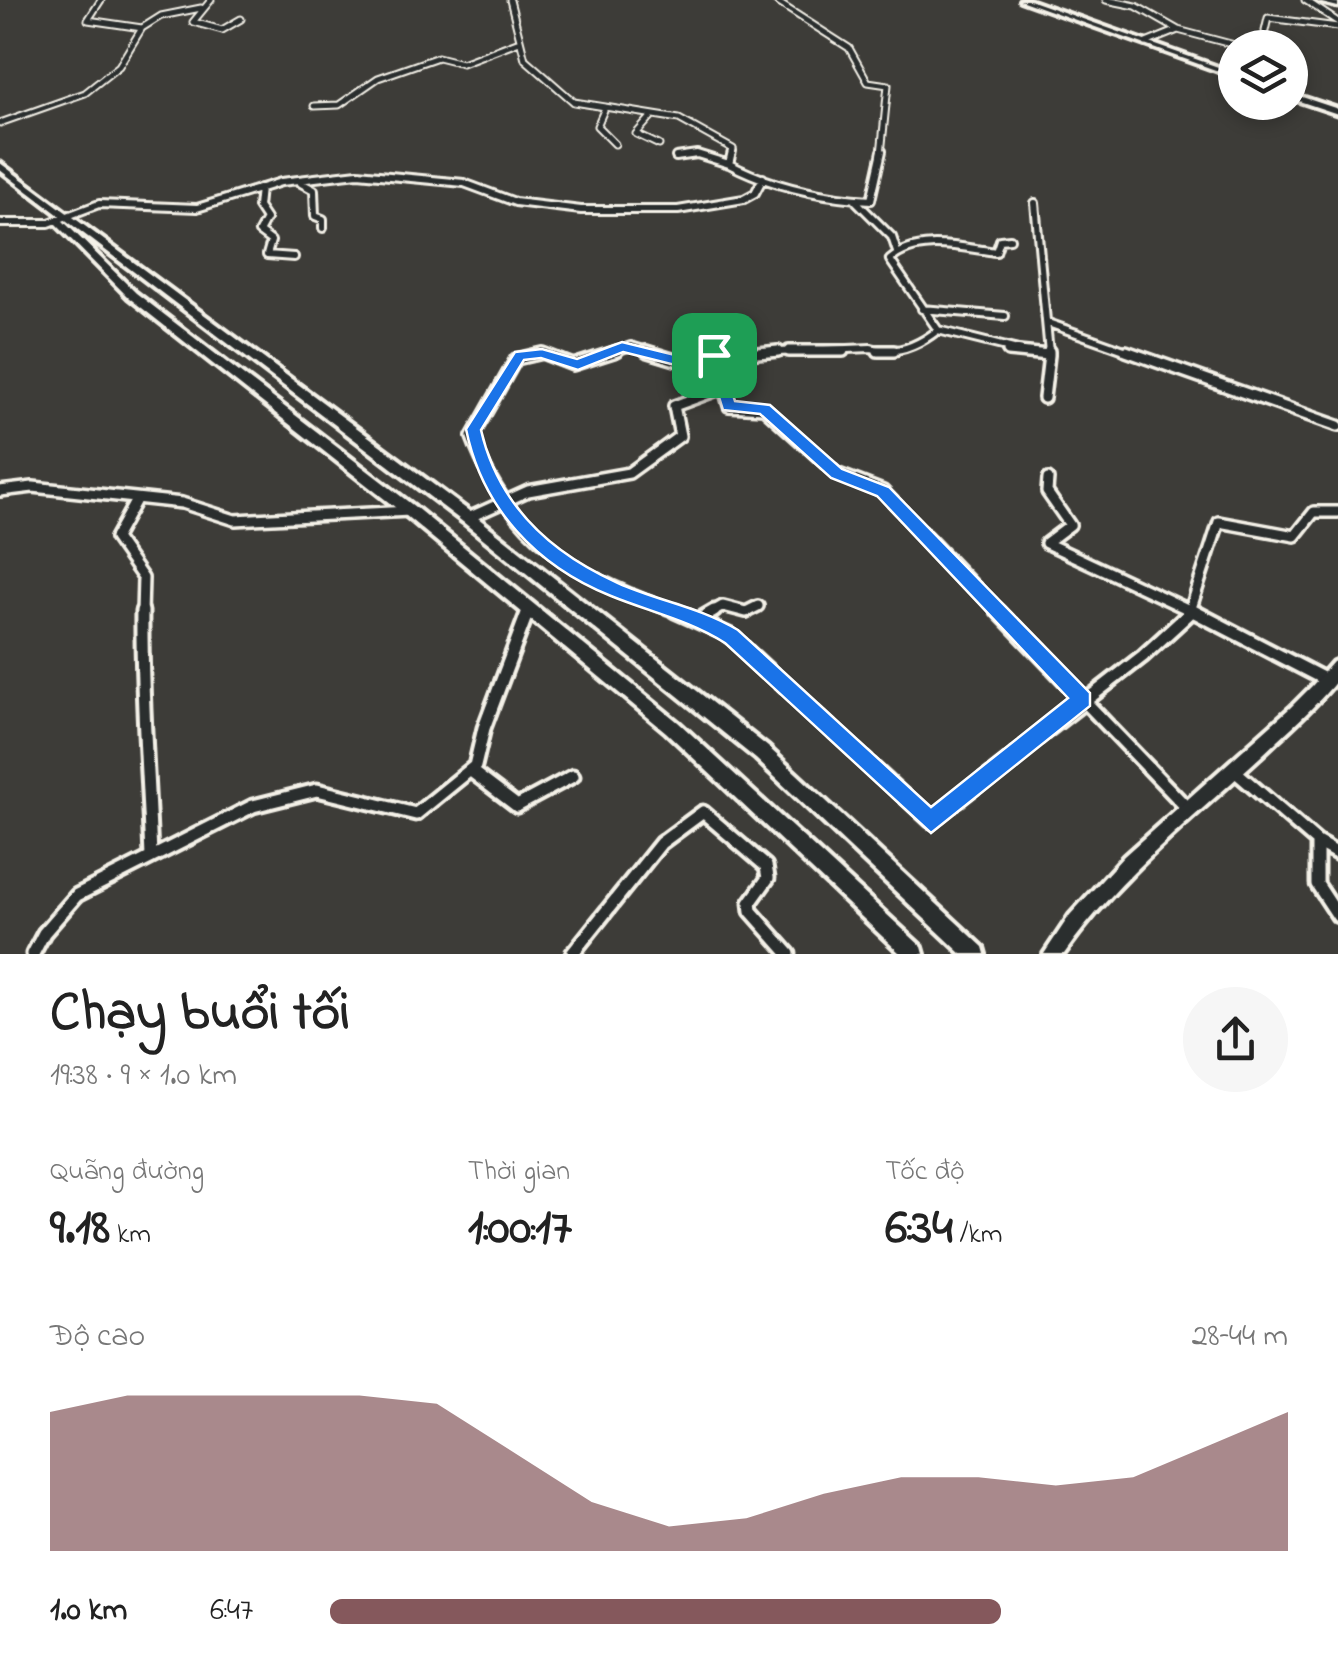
<!DOCTYPE html>
<html lang="vi">
<meta charset="utf-8">
<style>
:root{--surface:#fff;--page:#f6f6f6;--text:#222;--muted:#767676;--accent:#85585c}
body{margin:0;font-family:"Indie Flower",sans-serif;background:var(--page);color:var(--text);height:100vh;display:flex;flex-direction:column;font-size:38px;white-space:nowrap}
*{box-sizing:border-box;margin:0}
p{font-size:32px;color:var(--muted)}
.icon{flex:none;width:55px;height:55px;fill:none;stroke:currentColor;stroke-width:2;stroke-linecap:round;stroke-linejoin:round}
.map{position:relative;height:954px;overflow:hidden}
.panel{display:flex;flex-direction:column;background:var(--surface);flex:1}
.panel>*{flex:none}
.tools{position:absolute;left:1218px;top:30px;display:grid;gap:20px}
.tools a{display:grid;place-items:center;width:90px;height:90px;border-radius:50%;background:var(--surface);box-shadow:0 5px 15px #0003;font-size:50px}
.pin{position:absolute;display:grid;place-items:center;width:85px;height:85px;color:#fff;margin:-42px;border-radius:20px;box-shadow:0 5px 15px #0006}
.round{display:grid;place-items:center;flex:none;width:105px;height:105px;border-radius:52px;background:var(--page)}
.overview{display:flex;align-items:center;justify-content:space-between;height:170px;padding:0 50px}
h1{font-size:55px;font-weight:700;line-height:75px}
.figures{display:grid;grid-template-columns:repeat(3,1fr);gap:15px;height:170px;padding:10px 50px}
.figures div{display:grid;align-content:center}
.figures b{font-size:50px;font-weight:700}
.figures small{font-size:28px;font-weight:400}
.figures p{font-size:28px}
.chart{height:280px;padding:20px 50px}
.chart p{display:flex;justify-content:space-between}
.chart svg{width:100%;height:180px;margin-top:10px;fill:var(--accent);opacity:.7}
ul{padding:0 50px;list-style:none;font-size:32px}
li{display:grid;grid-template-columns:160px 120px 1fr;align-items:center;height:75px}
li i{height:25px;border-radius:12px;background:var(--accent)}
.map>svg:first-child{display:block}
.lines{fill:none;stroke-linecap:round;stroke-linejoin:round}
.street-far3-casing{stroke:#f4f1e8;stroke-width:9}
.street-far2-casing{stroke:#f4f1e8;stroke-width:12}
.street-far1-casing{stroke:#f4f1e8;stroke-width:16}
.street-casing{stroke:#f4f1e8;stroke-width:19}
.secondary-casing{stroke:#f4f1e8;stroke-width:8}
.highway-casing{stroke:#f4f1e8;stroke-width:7}
.street-far3{stroke:#2a2d2e;stroke-width:5}
.street-far2{stroke:#2a2d2e;stroke-width:6}
.street-far1{stroke:#2a2d2e;stroke-width:9}
.street{stroke:#2a2d2e;stroke-width:11}
.secondary{fill:#2a2d2e;fill-rule:evenodd}
.highway{fill:#2a2d2e;fill-rule:evenodd}
.route{fill:#1a73e8;stroke:#fff;stroke-width:2.5;fill-rule:evenodd}
</style>
<div class="map">
<svg width="1338" height="954" viewBox="0 0 1338 954">
<rect width="100%" height="100%" fill="#3d3c38"/>
<filter id="ink" filterUnits="userSpaceOnUse"><feTurbulence type="fractalNoise" baseFrequency=".01" numOctaves="2"/><feDisplacementMap in="SourceGraphic" scale="20" xChannelSelector="R" yChannelSelector="G"/><feConvolveMatrix kernelMatrix="1 2 1 2 8 2 1 2 1" color-interpolation-filters="sRGB"/></filter>
<g filter="url(#ink)">
<g class="lines">
<g class="street-far3-casing">
<path id="street-far3" d="M101,0L88,20L142,28
M211,0L193,22L222,30L241,19
M510,0L525,59L574,102L679,119L733,149L732,154
M774,0L849,48L868,82L888,85L881,154
M1106,0L1136,6L1178,30L1246,48
M1305,0L1338,22
M1265,31L1268,18L1338,27
M1146,43L1178,30
M314,106L339,105L378,78L438,57L462,63L517,42
M604,110L597,126L615,144
M651,117L636,134L659,145
M0,123L85,93L119,66L142,28L161,16L201,8"/>
</g>
<g class="street-far2-casing">
<path id="street-far2" d="M732,151L729,164C773,187 821,197 871,200L882,151
M676,157L697,154L729,164
M301,183L314,190L315,216L323,219V228
M260,188L258,207L266,219L259,232L271,241L267,255L294,257
M856,201L892,237L897,252
M1035,203L1049,353
M0,223H49L99,204L197,208L281,182L358,173L464,183L515,202L581,210H678L744,199L755,193L763,178
M1010,239L1000,240L996,252C963,248 917,235 890,260L938,330L1030,353
M922,309L1005,316
M1048,323L1133,353
M610,353L631,346L654,353
M754,353L871,348C895,356 919,345 938,330"/>
</g>
<g class="street-far1-casing">
<path id="street-far1" d="M617,351L573,365L542,353L516,359L472,437C511,542 581,579 682,614
M646,351L679,361L778,351
M789,351H843
M878,351H894
M1008,351L1049,355V351
M1126,351L1338,426
M714,355L729,406L764,408L836,473L883,491L1001,614
M1044,398L1049,355
M1048,479L1047,492L1070,525L1046,543L1198,614
M0,491L33,487L182,503L235,520L410,511
M136,500L115,538L143,578L142,614
M468,518L528,491L629,473L680,436L674,406L723,388
M528,614L529,610
M709,614L723,606L746,612L758,606
M1189,614L1219,522L1295,536L1314,512H1338"/>
</g>
<g class="street-casing">
<path id="street" d="M142,611C141,694 148,775 151,857
M675,611L731,636L931,821L1143,656L1192,611
M998,611L1188,809
M1193,611L1328,681
M702,618L714,611
M471,771L517,806L573,776
M1236,772L1317,842L1338,854
M1317,842V884L1338,916
M33,954L44,933L77,895L253,806L317,790L416,814L475,766L484,728L528,611
M572,954L661,843L703,812L766,866L768,878L750,903L751,911L789,954"/>
</g>
<g class="secondary-casing">
<path id="secondary" d="M1020,0H1029L1235,73V77Z
M1290,93L1338,109V114L1290,98Z
M0,163L473,514L768,747L983,947L985,954H962L756,759L463,522L0,170Z
M59,219L62,220L136,293L415,507L678,722L922,947L924,954H901L666,732L405,515L128,297L56,224V220Z
M1338,660V679C1320,701 1299,721 1278,740C1205,810 1123,870 1064,954H1044L1070,915L1124,856L1290,708L1312,686L1333,662Z"/>
</g>
<g class="highway-casing">
<path id="highway" d="M1317,0L1338,3V7L1318,2Z"/>
</g>
<use href="#street-far3" class="street-far3"/>
<use href="#street-far2" class="street-far2"/>
<use href="#street-far1" class="street-far1"/>
<use href="#street" class="street"/>
<use href="#secondary" class="secondary"/>
<use href="#highway" class="highway"/>
</g>
</g>
<path class="route" d="M622,342L679,356L719,352L735,401L770,405L842,469L889,487L1090,693V706L931,833L725,643C689,620 650,612 611,596C536,566 482,508 466,429L515,352L542,349L577,359ZM623,352L679,366L708,361L723,410L760,414L831,478L877,496L1068,698L931,807L738,630C700,607 658,601 618,583C549,552 498,504 481,430L524,360L541,358L578,370Z"/>
</svg>
<div class="tools">
<a><svg class="icon" aria-label="layers" viewBox="0 0 24 24"><path d="M12 4l9 5-9 5-9-5zM3 14l9 5 9-5"/></svg></a>
</div>
<div class="pin" style="left:714px;top:355px;background:#1e9e55"><svg class="icon" aria-label="arrive" viewBox="0 0 24 24"><path d="M6 21V4h12l-3 4 3 4H6"/></svg></div>
</div>
<section class="panel">
<div class="overview"><div><h1>Chạy buổi tối</h1><p>19:38 · 9 × 1.0 km</p></div><a class="round"><svg class="icon" aria-label="share" viewBox="0 0 24 24"><path d="M12 15V3M7 8l5-5 5 5M5 13v7h14v-7"/></svg></a></div>
<div class="figures">
<div><p>Quãng đường</p><b>9.18<small> km</small></b></div>
<div><p>Thời gian</p><b>1:00:17</b></div>
<div><p>Tốc độ</p><b>6:34<small> /km</small></b></div>
</div>
<div class="chart"><p><span>Độ cao</span>28–44 m</p>
<svg viewBox="0 0 160 44" preserveAspectRatio="none"><path d="M0 44V10L10 6L20 6L30 6L40 6L50 8L60 20L70 32L80 38L90 36L100 30L110 26L120 26L130 28L140 26L150 18L160 10V44z"/></svg>
</div>
<ul>
<li><b>1.0 km</b>6:47<i style="width:70%"></i></li>
</ul>
</section>
